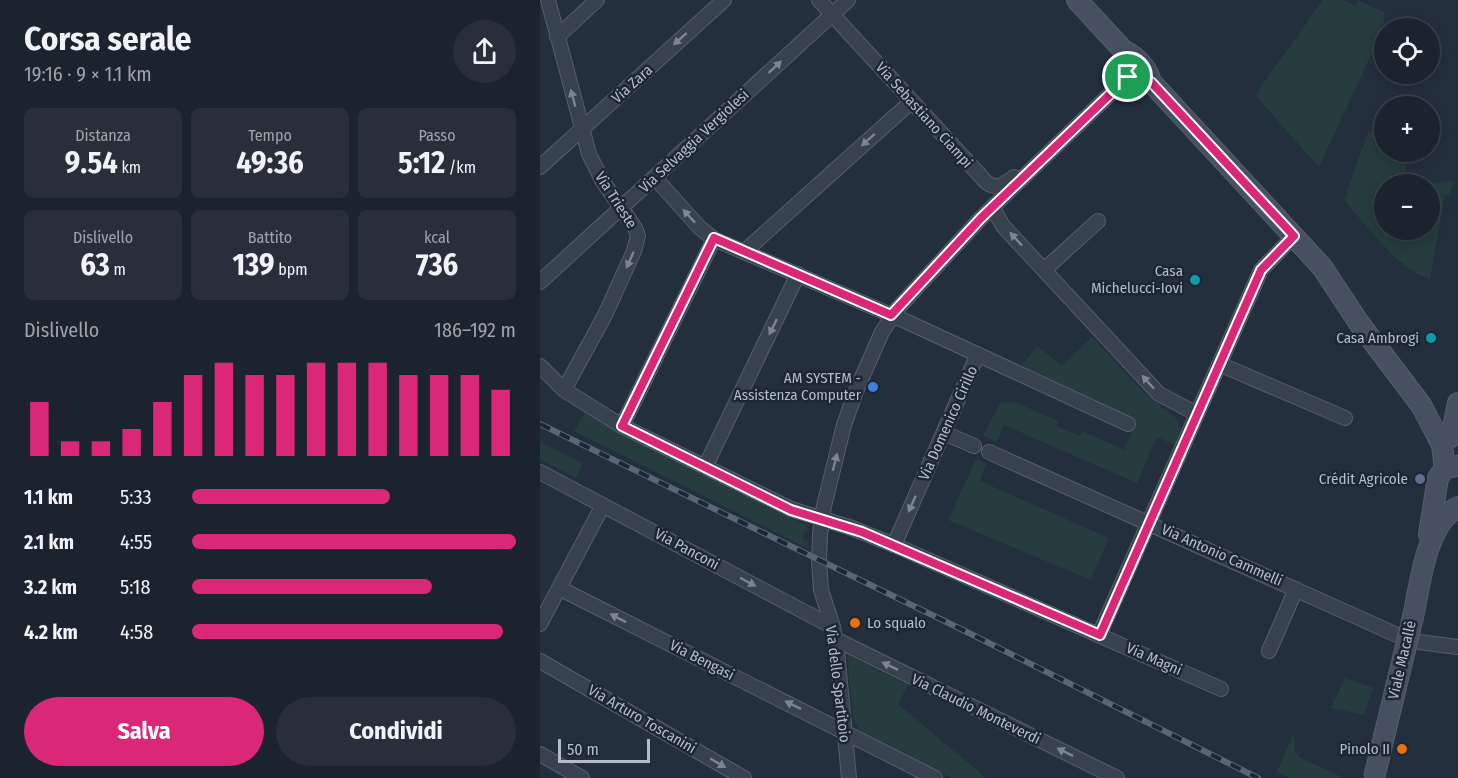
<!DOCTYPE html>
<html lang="it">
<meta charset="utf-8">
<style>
:root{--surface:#1b232e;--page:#282f3a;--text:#f1f3f6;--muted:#a0a4aa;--line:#39404a;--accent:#db2777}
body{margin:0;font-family:"Fira Sans Condensed",sans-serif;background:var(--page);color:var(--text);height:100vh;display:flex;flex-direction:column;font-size:22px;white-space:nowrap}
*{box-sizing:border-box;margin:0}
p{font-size:20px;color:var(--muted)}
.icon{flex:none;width:33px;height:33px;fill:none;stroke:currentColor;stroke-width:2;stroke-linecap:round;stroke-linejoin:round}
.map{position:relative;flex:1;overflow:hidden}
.panel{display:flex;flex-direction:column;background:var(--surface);width:540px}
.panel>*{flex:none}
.controls{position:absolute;left:834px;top:18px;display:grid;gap:12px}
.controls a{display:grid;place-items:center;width:66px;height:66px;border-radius:50%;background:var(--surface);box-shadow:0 3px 15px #0003,0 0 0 2px var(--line);font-size:30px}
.scale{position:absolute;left:18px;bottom:15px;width:92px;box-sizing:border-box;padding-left:6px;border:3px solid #b4bcc9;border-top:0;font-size:16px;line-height:21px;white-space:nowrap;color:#b4bcc9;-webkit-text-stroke:4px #1d2633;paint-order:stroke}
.pin{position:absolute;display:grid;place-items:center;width:51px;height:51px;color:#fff;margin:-26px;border:3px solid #fff;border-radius:50%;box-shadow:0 2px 6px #0007}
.round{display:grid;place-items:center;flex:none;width:63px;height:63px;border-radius:32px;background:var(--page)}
.overview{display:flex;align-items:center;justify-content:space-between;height:102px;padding:0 24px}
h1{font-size:33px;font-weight:700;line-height:45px}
.stats{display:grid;grid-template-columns:repeat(3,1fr);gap:9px;height:102px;padding:6px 24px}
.stats div{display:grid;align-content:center;border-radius:9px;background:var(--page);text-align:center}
.stats b{font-size:30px;font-weight:700}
.stats small{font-size:16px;font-weight:400}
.stats p{font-size:16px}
.chart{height:168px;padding:12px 24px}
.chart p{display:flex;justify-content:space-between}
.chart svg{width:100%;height:108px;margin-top:6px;stroke:var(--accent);stroke-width:6}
.button{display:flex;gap:12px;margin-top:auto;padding:12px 24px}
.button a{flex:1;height:69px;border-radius:36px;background:var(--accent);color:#fff;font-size:24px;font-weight:700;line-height:69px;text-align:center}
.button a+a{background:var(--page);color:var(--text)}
ul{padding:0 24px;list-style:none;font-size:20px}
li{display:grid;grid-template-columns:96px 72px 1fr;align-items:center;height:45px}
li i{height:15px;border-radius:8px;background:var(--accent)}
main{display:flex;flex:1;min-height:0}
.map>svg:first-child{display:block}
.green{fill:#263c3f;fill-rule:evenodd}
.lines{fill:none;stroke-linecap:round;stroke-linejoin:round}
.street-casing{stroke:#565f6c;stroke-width:16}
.secondary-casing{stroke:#565f6c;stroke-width:22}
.street{stroke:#38414e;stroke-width:14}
.secondary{stroke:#465061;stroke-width:20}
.rail-casing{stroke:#5a6575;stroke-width:6}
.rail{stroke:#1d2633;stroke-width:4;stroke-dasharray:11;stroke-linecap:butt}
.secondary-bridge-casing{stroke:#565f6c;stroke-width:22;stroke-linecap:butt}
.secondary-bridge{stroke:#465061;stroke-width:20}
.oneway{fill:#7c8592}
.route-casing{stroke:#fff;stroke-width:12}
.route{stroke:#db2777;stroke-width:8}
.culture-dot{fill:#0f9aa8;stroke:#1d2633;stroke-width:2}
.shop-dot{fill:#3f7fe0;stroke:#1d2633;stroke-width:2}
.service-dot{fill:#5c6f8a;stroke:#1d2633;stroke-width:2}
.food-dot{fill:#e8710a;stroke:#1d2633;stroke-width:2}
.labels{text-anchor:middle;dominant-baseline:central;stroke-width:5;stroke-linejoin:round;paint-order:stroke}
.street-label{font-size:15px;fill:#b4bcc9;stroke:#1d2633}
.poi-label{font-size:15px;fill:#b4bcc9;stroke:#1d2633;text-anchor:end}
</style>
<main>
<section class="panel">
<div class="overview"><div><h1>Corsa serale</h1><p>19:16 · 9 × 1.1 km</p></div><a class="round"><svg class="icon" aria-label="share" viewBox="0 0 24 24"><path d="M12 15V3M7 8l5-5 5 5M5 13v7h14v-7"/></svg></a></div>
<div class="stats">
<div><p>Distanza</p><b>9.54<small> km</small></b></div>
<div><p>Tempo</p><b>49:36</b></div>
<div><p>Passo</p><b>5:12<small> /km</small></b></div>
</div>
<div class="stats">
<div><p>Dislivello</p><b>63<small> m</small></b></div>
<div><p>Battito</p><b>139<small> bpm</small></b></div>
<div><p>kcal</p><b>736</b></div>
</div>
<div class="chart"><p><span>Dislivello</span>186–192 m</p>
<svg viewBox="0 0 160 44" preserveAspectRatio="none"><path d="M5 44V22M15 44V38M25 44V38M35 44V33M45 44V22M55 44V11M65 44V6M75 44V11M85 44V11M95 44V6M105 44V6M115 44V6M125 44V11M135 44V11M145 44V11M155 44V17"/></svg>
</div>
<ul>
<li><b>1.1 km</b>5:33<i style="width:61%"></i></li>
<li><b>2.1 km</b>4:55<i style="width:100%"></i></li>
<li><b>3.2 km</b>5:18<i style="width:74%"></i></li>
<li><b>4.2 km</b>4:58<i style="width:96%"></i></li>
</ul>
<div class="button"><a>Salva</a><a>Condividi</a></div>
</section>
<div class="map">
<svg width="918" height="778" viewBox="0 0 918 778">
<rect width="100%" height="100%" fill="#242f3e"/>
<path class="green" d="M783,0H803L815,6L818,0L845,13L842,31L779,167L715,95Z
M841,129H844V152H864L866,164L865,180L900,183L901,181L914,182L913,186H911V195H905L890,279C860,272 825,223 804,200L828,132ZM844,184H890V230H844Z
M552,337L607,396L635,417L641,427L635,445L617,437L597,483L464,425L457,442L443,435L461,402L477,403L518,421L517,426L540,436L543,431L584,450L595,423L547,402L549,398L526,387L524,391L480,368L497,346L522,366Z
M45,412L138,463L266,525L269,533L264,532L263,540L268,541L269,549L34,431Z
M0,442L43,463L36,478L0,459Z
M436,459L446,464L440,481L569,538L551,580L408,520Z
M307,655L368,685L358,704L446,778H411L322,732L315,723L313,718Z
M805,678L833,688L824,715L791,708Z
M754,732L755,751L759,757L804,778H818H750L737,772Z"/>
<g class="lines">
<g class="street-casing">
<path id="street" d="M8,0L49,154L62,180L95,228L98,236L94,251L65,315L24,390
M279,0L447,183C458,190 465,184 474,177
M17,37L57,0
M0,167L184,0
M115,178L160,228L174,239L363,320L588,424
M452,207L463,226L619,394L657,414
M205,251L372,101
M504,270L558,221
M0,282L308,0
M679,364L805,418
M0,366L24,390L82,426L251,509L312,528L354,545L681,689
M82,426L174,239
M404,433L434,446
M449,452L857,635L879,642L918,647
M165,467L258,274
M0,472L293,627
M354,545L438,354
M19,588L395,778
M0,624L63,505
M559,635L721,270L754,236
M295,639L577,778
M729,651L756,589
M0,661L204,778
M0,754L42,778
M309,778L297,651L293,627L281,590L279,561L280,534L284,506L304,425L316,391L342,332L357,309L441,218L588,77V64L583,50"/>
</g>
<g class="secondary-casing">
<path id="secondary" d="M537,0L583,50C597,57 607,67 611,82L782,267L819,323L881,405L902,445L905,468
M911,437L918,403
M889,534L898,478L905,468L917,466
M873,617C880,585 886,523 918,507"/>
</g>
<use href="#street" class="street"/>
<use href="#secondary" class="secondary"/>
<g class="rail-casing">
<path id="rail" d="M0,424L427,632L718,778"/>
</g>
<use href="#rail" class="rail"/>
<g class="secondary-bridge-casing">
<path id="secondary-bridge" d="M834,778L873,617"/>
</g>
<use href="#secondary-bridge" class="secondary-bridge"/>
</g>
<defs><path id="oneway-solid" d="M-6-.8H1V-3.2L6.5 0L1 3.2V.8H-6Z" transform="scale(1.5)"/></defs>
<g class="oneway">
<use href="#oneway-solid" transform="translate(140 39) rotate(138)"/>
<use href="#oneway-solid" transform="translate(235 67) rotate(-43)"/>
<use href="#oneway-solid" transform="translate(33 98) rotate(-105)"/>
<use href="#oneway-solid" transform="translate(328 140) rotate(138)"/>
<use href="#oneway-solid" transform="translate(149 216) rotate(-132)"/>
<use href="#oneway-solid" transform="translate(476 239) rotate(-133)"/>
<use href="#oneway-solid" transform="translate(90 260) rotate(114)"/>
<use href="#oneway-solid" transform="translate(233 327) rotate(116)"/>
<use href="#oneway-solid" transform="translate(608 382) rotate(-132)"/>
<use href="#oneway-solid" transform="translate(295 462) rotate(-76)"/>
<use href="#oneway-solid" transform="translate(372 504) rotate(114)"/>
<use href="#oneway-solid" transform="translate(208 582) rotate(28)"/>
<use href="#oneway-solid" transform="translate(78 618) rotate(-153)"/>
<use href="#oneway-solid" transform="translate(350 666) rotate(-154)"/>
<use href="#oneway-solid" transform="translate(253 705) rotate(-154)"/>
<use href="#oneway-solid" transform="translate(525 752) rotate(-154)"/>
<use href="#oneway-solid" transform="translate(178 763) rotate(30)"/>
</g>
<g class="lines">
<g class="route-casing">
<path id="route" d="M588,77L611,82L754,236L721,270L560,635L322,532L251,510L82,426L174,238L351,315L441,218Z"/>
</g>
<use href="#route" class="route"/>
</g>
<g class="culture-dot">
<circle cx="655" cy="280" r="6"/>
<circle cx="891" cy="338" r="6"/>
</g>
<circle class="shop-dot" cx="333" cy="387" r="6"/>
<circle class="service-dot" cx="880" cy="479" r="6"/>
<g class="food-dot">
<circle cx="315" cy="623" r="6"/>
<circle cx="862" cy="749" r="6"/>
</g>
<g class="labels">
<g class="street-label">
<text transform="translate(92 84) rotate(-42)">Via Zara</text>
<text transform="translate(384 115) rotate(48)">Via Sebastiano Ciampi</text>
<text transform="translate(154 141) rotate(-43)">Via Selvaggia Vergiolesi</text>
<text transform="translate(76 200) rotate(57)">Via Trieste</text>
<text transform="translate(408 423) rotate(-66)">Via Domenico Cirillo</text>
<text transform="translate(147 549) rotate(28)">Via Panconi</text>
<text transform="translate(682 555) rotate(24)">Via Antonio Cammelli</text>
<text transform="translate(614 659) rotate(24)">Via Magni</text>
<text transform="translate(162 660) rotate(27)">Via Bengasi</text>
<text transform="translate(862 660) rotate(-77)">Viale Macallè</text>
<text transform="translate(298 684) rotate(83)">Via dello Spartitoio</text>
<text transform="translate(436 709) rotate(26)">Via Claudio Monteverdi</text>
<text transform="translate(102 719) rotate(30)">Via Arturo Toscanini</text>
</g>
<g class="poi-label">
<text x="643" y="271">Casa<tspan x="643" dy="17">Michelucci-Iovi</tspan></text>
<text x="879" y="338">Casa Ambrogi</text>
<text x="321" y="378">AM SYSTEM -<tspan x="321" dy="17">Assistenza Computer</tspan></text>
<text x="868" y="479">Crédit Agricole</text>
<text x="327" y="623" text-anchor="start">Lo squalo</text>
<text x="850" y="749">Pinolo II</text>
</g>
</g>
</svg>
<div class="controls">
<a><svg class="icon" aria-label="locate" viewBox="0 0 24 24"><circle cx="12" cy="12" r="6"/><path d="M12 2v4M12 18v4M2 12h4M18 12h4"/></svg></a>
<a>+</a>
<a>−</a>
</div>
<div class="scale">50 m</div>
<div class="pin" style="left:588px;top:77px;background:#1e9e55"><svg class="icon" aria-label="arrive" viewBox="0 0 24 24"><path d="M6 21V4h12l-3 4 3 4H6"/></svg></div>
</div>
</main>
